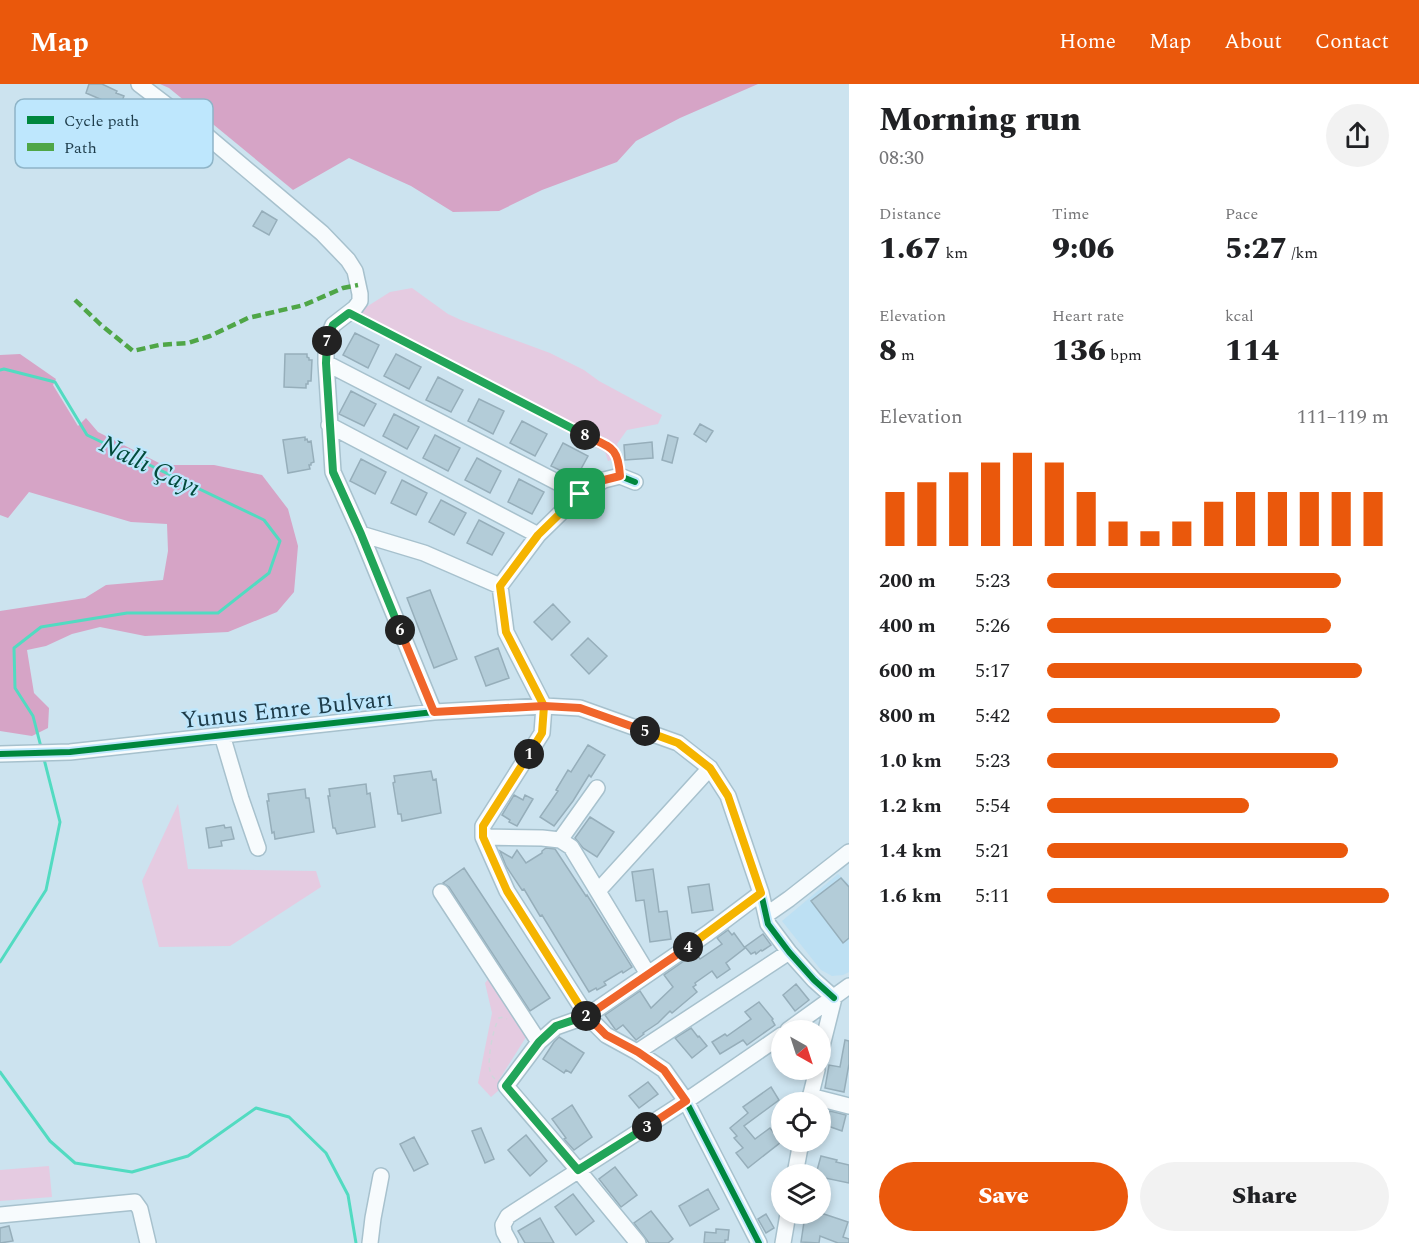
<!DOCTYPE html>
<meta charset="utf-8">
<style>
:root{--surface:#fff;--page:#f2f2f2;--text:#202124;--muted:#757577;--accent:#ea580c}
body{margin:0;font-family:Spectral,serif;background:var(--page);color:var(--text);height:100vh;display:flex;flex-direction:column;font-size:22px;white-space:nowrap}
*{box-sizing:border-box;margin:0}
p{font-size:20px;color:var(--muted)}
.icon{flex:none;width:33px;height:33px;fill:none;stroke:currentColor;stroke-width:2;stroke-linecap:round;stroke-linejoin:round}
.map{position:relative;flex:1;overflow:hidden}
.sheet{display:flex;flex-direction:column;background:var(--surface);width:570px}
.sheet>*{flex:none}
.needle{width:39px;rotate:141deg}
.fabs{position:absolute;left:771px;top:936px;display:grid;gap:12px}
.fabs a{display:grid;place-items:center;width:60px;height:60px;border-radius:50%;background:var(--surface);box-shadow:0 3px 9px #0003;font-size:30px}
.pin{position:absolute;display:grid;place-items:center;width:51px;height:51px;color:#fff;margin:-26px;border-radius:12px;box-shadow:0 3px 9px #0006}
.km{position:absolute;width:30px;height:30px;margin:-15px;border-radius:50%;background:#222;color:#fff;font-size:16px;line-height:30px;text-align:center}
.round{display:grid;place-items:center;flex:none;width:63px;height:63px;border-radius:32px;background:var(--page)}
.summary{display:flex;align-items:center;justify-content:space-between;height:102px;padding:0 30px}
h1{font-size:33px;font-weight:800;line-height:45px}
.figures{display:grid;grid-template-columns:repeat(3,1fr);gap:9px;height:102px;padding:6px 30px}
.figures div{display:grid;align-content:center}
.figures b{font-size:30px;font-weight:800}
.figures small{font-size:16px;font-weight:400}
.figures p{font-size:16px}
.chart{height:168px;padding:12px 30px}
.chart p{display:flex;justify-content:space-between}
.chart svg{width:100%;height:108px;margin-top:6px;stroke:var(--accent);stroke-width:6}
.primary-button{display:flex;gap:12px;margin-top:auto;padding:12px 30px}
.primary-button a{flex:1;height:69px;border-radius:36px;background:var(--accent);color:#fff;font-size:24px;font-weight:800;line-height:69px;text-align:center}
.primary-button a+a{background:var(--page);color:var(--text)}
ul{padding:0 30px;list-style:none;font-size:20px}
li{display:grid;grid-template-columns:96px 72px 1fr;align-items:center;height:45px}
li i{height:15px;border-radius:8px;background:var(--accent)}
header{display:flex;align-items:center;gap:36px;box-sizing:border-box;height:84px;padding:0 30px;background:var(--accent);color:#fff}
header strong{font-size:28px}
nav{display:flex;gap:33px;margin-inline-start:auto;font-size:21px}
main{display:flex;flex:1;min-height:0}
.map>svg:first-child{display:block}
.built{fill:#bde0f3}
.green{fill:#e5cbe1}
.forest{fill:#d6a4c6}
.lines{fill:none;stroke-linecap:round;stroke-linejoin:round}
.stream{stroke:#52dbc1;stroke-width:3}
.building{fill:#b3ccd8;stroke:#96aeba;stroke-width:1.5}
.minor-casing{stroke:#a7c1cd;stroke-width:18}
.path{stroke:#cfd7db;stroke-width:1.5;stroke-dasharray:4.5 4.5;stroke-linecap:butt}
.minor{stroke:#f7fbfd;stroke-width:15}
.quiet{stroke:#4fa647;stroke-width:4.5;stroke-dasharray:9 4.5;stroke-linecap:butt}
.cycleway-casing{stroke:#bee7fd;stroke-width:10}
.cycleway{stroke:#00873e;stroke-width:6}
.split-1-casing{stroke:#fff;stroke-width:12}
.split-2-casing{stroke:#fff;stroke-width:12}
.split-3-casing{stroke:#fff;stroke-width:12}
.split-4-casing{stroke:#fff;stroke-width:12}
.split-5-casing{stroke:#fff;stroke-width:12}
.split-6-casing{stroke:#fff;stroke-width:12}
.split-7-casing{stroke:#fff;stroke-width:12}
.split-8-casing{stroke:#fff;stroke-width:12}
.split-9-casing{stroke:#fff;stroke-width:12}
.split-1{stroke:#f5b400;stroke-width:8}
.split-2{stroke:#f5b400;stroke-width:8}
.split-3{stroke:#22a559;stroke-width:8}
.split-4{stroke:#f0652b;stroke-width:8}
.split-5{stroke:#f5b400;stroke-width:8}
.split-6{stroke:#f0652b;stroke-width:8}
.split-7{stroke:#22a559;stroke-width:8}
.split-8{stroke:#22a559;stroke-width:8}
.split-9{stroke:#f0652b;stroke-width:8}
.labels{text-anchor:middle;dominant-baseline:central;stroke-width:4.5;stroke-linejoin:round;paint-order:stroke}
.street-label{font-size:24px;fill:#1e3c4a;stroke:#bee7fd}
.water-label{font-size:26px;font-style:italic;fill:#034c3c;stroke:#bee7fd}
.key{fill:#bee7fd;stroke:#8eb4c7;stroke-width:1.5}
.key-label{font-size:16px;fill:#1e3c4a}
</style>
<header>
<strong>Map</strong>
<nav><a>Home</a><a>Map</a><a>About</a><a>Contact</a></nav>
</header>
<main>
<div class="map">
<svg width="849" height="1159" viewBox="0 0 849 1159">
<rect width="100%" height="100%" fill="#cce3ef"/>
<path class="built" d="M838,790L849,800V888L843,891L832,892L821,886L782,837Z"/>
<path class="green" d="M412,204L448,230L461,236L550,269L584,286L599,297L662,331L658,340L627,346L617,360L621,372L608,377L605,368L353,237L360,227L390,208Z
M178,720L188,785L316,787L321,803L230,862L159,863L142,797Z
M490,893L528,950L499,996V1006L491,1013L478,999L492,929L485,899Z
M49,1082L52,1113L0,1117V1086Z"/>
<path class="forest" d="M160,0H758L680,34L636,57L617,78L542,106L499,127L453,128L411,102L349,74L293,106L169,4Z
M20,270L56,295L53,301L78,342L86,334L98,348L163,381H214L262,391L288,425L298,462L294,508L277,528L228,548L145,552L100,543L72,550L46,562L27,566L34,609L49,624L48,644L32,652L0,647V527L85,514L106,501L163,496L168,467L167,440L131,438L29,408L8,434L0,431V271Z"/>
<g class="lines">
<path class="stream" d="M0,286L4,285L55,298L87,351L264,436L280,457L269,489L218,529H127L41,543L14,564L15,604L33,632L41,663
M0,878L46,806L60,738L44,675
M0,988L50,1057L75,1079L132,1088L188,1072L256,1024L289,1033L326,1069L348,1111L356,1159"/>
</g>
<path class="building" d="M89,0H102L117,7L116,9L124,12L118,27L106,21L107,18L86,9Z
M262,127L277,136L269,151L253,142Z
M355,249L379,261L368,284L343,271Z
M285,270H307V273L309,274V276H312L311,297H308V300H306V304L284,303Z
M396,270L421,283L409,305L384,292Z
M438,293L463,306L451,328L426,316Z
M351,307L376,320L364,342L339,330Z
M479,315L504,327L493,350L468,337Z
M394,330L419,343L407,365L383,352Z
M522,337L547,350L535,372L510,359Z
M700,340L713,347L706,358L694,350Z
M435,351L460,364L448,387L423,374Z
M668,351L678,354L672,379L662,376Z
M305,353V356L307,355L308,358L311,357L314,378L311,379V381H309L310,385L288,389L283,356Z
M652,358L653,374L625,376L624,361Z
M563,359L588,372L576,394L551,382Z
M477,374L501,387L490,409L465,396Z
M361,375L386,388L375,410L350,397Z
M519,395L544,408L532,430L508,418Z
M402,396L427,409L416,431L391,419Z
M441,416L466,429L454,451L429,438Z
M479,436L504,449L492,471L467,459Z
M430,506L457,575L434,584L407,514Z
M553,520L570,538L552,556L534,538Z
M588,554L607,572L589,590L571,571Z
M498,564L509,594L486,602L475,573Z
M588,661L605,671L591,693L589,691L573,717L554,742L540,733L558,707L556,706L568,686L571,688Z
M431,687L433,696L436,695L441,729L402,737L401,730H398L393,699L395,698L394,692Z
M366,700L367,710L370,709L375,743L337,750L335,744H333L328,712H330L329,705Z
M305,705L306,714H309L314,748L275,755L274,748L272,749L267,717H269L268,710Z
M514,711L523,716L525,711L533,715L517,742L509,738L510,736L502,731Z
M590,733L614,748L597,773L583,764L575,754Z
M224,741L225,744L231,743L234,755L221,757L222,762L209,764L206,744Z
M546,764L555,765L586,812L587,811L632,883L623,889L622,887L604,898L606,901L597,906L596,904L589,908L542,831L540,832L524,805L522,806L506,782L500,767L512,774L517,766L526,779L542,769V767Z
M464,784L550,914L530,927L449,803L443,799Z
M653,785L659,828L667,827L671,855L650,858L644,816L636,817L632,788Z
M841,794L849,803V854L843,859L811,817Z
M709,800L713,826L692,829L688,803Z
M728,846L732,851L734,849L745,864L726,879L730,885L717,894L712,887L695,899L696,901L693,903L697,908L672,929L670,927L658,939L643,949L644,950L636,956L623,941L616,946L615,945L605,931L640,907L651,924L673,903L664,891L694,870L697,874L698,872L700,875L722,860L717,854Z
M763,850L771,861L762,867L761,866L756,870L755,868L751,870L745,863Z
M796,900L809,916L795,927L783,911Z
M759,918L773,935L772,936L775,941L747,961L743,956L720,970L712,958L725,950L727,952L751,935L745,928Z
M691,944L698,953L699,952L707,962L692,974L675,954Z
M559,953L584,969L571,989L566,986L564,989L543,975L554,958Z
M845,956L849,957V980L844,1008L825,1004L829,981L840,983Z
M648,998L658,1010L639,1024L629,1012Z
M771,1003L779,1016L744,1042L755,1055L770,1044L781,1058L748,1084L736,1069L743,1064L734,1054L737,1052L730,1044L748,1029L743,1023Z
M572,1021L592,1053L574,1066L564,1055L566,1054L552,1035Z
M830,1027L846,1031L842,1047L825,1041Z
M481,1044L494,1075L485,1079L472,1047Z
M526,1051L547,1077L530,1092L508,1066Z
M414,1053L428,1080L414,1087L400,1060Z
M821,1072L837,1076L836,1078L849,1081V1099L820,1093V1090H816Z
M615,1083L637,1111L621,1123L599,1095Z
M708,1105L719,1125L690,1142L679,1122Z
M573,1110L594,1137L576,1151L555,1123Z
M651,1127L673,1155L668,1159H649L634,1139Z
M766,1130L774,1144L766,1149L758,1135Z
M801,1130H824L848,1138L843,1153L849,1155V1159H838L820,1152L819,1159L801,1158L804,1138L800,1137Z
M540,1134L554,1159H525L518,1147Z
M9,1142L13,1157L0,1159V1144Z
M716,1145L729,1146L728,1156H725V1159H704L705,1148L716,1149Z"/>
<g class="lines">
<g class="minor-casing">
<path id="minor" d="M139,0L207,52L322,149L348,176L355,187L360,210V217L355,224L333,241L326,258V279
M329,341L538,451
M635,398L620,392L604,396L580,410L538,451L500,502L506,548L544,622L542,649L483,742V753L507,807L587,932L606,951L637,968L664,986L686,1017L759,1159
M361,450L424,469L500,502
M434,628L361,450L333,388L326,279L580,410
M222,651L241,715L258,764
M0,670L70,668L434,628L544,622L580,624L678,659L710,684L728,712L761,809L768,840L789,868L814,896L834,914
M483,753L542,754L560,756L571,763L648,890
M560,756L597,704
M598,807L710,684
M441,808L539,958
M766,831L789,815L849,768
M788,946L849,902
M637,968L789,868
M820,970L834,914
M810,1012L849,1022
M809,1018L817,986
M795,1090L801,1058
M0,1131L135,1118L140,1125L148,1159
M370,1159L373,1134L381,1092
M510,1159L504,1148L503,1141L508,1132L686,1017L782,951
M638,1159L578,1086L506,1002L539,958L556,943L587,932L708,849L761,809
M783,1159L788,1130"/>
</g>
<path class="path" d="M363,236L611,364L616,368L619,380
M495,995C493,993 491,991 490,987C487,976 493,944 499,934L504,933L507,935"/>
<use href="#minor" class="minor"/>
<path class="quiet" d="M75,216L100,240L133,267L159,261L188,259L210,252L248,234L304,221L343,204L358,201"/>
<g class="cycleway-casing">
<path id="cycleway" d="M635,398L620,392L604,396L580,410L538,451L500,502L506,548L544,622L542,649L483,742V753L507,807L587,932L606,951L637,968L664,986L686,1017L759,1159
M0,670L70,668L434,628L544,622L580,624L678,659L710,684L728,712L761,809L768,840L789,868L814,896L834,914"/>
</g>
<use href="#cycleway" class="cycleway"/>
</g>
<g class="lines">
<g class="split-1-casing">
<path id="split-1" d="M529,670L542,649L544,622L506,548L500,502L538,451L580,410"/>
</g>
<g class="split-2-casing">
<path id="split-2" d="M529,670L483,742V753L507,807L586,932"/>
</g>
<g class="split-3-casing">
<path id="split-3" d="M586,932L556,942L539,958L506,1002L578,1086L647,1043"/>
</g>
<g class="split-4-casing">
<path id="split-4" d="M647,1043L686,1017L664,986L638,968L606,951L587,932L688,863"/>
</g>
<g class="split-5-casing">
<path id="split-5" d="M645,647L678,659L710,684L728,712L761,809L688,863"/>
</g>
<g class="split-6-casing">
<path id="split-6" d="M400,546L434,628L544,622L580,624L645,647"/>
</g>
<g class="split-7-casing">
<path id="split-7" d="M327,257L326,279L333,388L361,450L400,546"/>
</g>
<g class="split-8-casing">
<path id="split-8" d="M327,257L333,241L349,229L585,351"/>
</g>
<g class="split-9-casing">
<path id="split-9" d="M580,410L604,396L620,392C618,361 610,364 585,351"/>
</g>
<use href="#split-1" class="split-1"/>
<use href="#split-2" class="split-2"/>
<use href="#split-3" class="split-3"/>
<use href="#split-4" class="split-4"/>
<use href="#split-5" class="split-5"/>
<use href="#split-6" class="split-6"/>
<use href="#split-7" class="split-7"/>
<use href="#split-8" class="split-8"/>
<use href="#split-9" class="split-9"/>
</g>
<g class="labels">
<g class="street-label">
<text transform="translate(287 626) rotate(-6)">Yunus Emre Bulvarı</text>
</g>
<g class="water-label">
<text transform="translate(150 382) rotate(26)">Nallı Çayı</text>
</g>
</g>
<rect x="15" y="15" width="198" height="69" rx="9" class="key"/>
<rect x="27" y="32" width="27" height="8" fill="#00873e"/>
<rect x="27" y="59" width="27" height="8" fill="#4fa647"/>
<g class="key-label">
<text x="64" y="42">Cycle path</text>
<text x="64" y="69">Path</text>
</g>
</svg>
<div class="fabs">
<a><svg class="needle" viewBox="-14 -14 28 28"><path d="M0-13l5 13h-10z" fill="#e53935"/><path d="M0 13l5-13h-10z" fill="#757577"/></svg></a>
<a><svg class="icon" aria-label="locate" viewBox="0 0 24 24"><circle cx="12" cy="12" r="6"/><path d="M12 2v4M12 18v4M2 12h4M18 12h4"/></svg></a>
<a><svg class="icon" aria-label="layers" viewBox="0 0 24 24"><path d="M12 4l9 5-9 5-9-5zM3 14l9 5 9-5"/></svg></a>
</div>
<div class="pin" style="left:580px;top:410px;background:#1e9e55"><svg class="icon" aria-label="arrive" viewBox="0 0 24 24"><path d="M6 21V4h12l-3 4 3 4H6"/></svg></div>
<b class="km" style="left:529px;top:670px">1</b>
<b class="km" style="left:586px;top:932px">2</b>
<b class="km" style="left:647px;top:1043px">3</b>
<b class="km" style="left:688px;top:863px">4</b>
<b class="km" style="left:645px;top:647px">5</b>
<b class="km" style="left:400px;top:546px">6</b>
<b class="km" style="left:327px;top:257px">7</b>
<b class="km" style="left:585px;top:351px">8</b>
</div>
<section class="sheet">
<div class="summary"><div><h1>Morning run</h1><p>08:30</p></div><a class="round"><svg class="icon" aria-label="share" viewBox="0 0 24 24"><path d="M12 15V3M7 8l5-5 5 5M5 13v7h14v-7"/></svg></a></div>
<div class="figures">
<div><p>Distance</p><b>1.67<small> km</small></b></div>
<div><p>Time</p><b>9:06</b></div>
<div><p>Pace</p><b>5:27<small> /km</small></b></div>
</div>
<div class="figures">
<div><p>Elevation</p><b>8<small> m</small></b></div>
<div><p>Heart rate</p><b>136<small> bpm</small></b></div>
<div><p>kcal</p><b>114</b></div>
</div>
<div class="chart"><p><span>Elevation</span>111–119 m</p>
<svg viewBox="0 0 160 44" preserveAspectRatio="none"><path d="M5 44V22M15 44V18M25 44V14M35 44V10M45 44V6M55 44V10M65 44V22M75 44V34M85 44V38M95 44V34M105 44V26M115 44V22M125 44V22M135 44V22M145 44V22M155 44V22"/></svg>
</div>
<ul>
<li><b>200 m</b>5:23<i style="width:86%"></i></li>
<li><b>400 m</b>5:26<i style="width:83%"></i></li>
<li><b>600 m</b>5:17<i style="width:92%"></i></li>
<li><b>800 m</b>5:42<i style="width:68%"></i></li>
<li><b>1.0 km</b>5:23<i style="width:85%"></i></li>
<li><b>1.2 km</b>5:54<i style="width:59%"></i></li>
<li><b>1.4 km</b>5:21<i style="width:88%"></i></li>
<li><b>1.6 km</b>5:11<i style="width:100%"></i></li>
</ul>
<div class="primary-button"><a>Save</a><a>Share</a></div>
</section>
</main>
